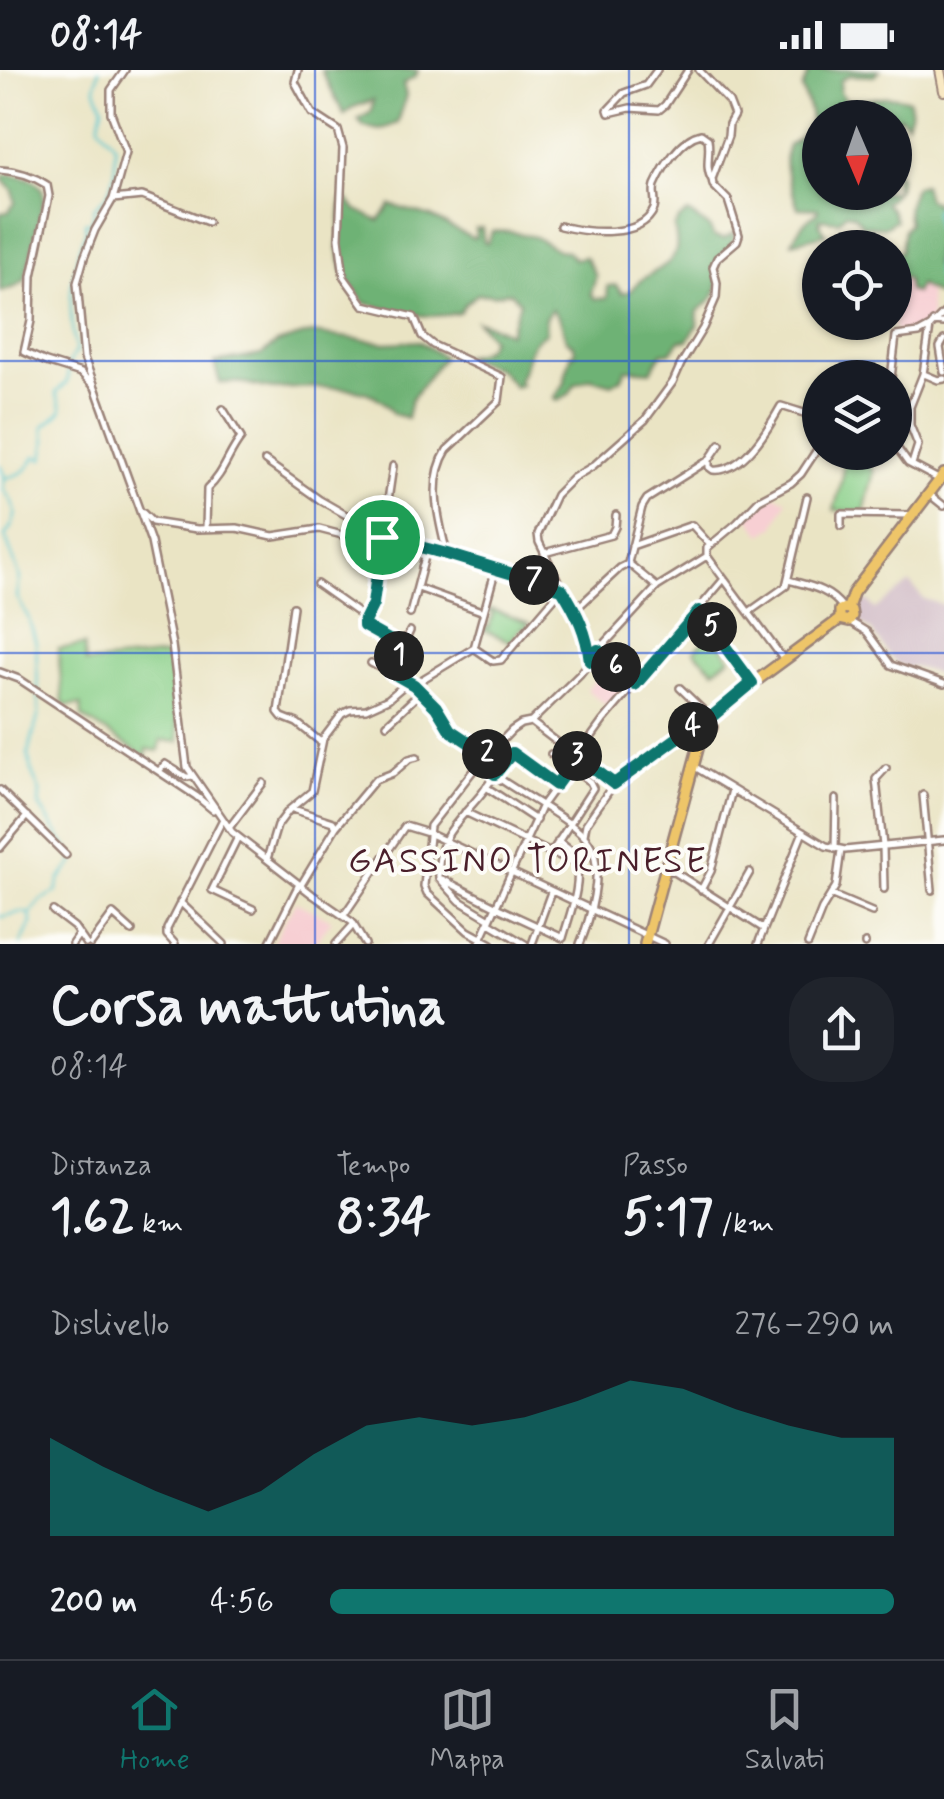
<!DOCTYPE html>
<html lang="it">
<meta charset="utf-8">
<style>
:root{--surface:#171b24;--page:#20242c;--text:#f1f3f6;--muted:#9ea1a6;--line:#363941;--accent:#0f766e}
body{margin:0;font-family:Mynerve,sans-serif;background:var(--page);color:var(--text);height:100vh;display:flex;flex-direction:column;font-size:38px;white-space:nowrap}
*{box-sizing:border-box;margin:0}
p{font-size:32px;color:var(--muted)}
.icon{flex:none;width:55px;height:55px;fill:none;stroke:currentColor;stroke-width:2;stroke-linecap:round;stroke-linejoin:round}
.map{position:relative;height:874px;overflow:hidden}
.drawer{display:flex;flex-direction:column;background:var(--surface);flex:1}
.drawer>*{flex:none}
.needle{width:65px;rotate:178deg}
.buttons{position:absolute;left:802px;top:30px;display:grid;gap:20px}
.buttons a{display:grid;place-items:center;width:110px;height:110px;border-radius:50%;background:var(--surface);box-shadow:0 2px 8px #0004;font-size:50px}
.pin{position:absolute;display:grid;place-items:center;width:85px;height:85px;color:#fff;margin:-42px;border:5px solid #fff;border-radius:50%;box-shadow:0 2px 10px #0007}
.km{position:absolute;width:50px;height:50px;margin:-25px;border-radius:50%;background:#222;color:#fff;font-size:28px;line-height:50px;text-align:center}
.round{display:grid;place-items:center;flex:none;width:105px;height:105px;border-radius:40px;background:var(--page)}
.summary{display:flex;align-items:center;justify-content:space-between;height:170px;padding:0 50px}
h1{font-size:55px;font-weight:700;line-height:75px}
.stats{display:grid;grid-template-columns:repeat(3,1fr);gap:15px;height:170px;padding:10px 50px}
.stats div{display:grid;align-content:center}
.stats b{font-size:50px;font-weight:700}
.stats small{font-size:28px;font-weight:400}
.stats p{font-size:28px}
.chart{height:280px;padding:20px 50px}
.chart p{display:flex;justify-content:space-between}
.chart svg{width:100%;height:180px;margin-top:10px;fill:var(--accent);opacity:.7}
ul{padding:0 50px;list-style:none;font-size:32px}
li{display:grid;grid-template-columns:160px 120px 1fr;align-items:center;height:75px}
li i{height:25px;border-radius:12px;background:var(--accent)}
.status{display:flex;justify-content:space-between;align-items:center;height:70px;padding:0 50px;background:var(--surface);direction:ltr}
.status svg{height:28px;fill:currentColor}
.tab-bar{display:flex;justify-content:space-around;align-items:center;height:140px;border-top:2px solid var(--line);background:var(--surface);font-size:28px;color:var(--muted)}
.tab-bar a{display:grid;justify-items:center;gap:5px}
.tab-bar .current{color:var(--accent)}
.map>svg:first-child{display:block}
.built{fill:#f7cfd3}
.industrial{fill:#d2bdc7}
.green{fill:#89cf88;stroke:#6a775a;stroke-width:2.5}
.forest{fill:#6eb274;stroke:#5c6850;stroke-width:2.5}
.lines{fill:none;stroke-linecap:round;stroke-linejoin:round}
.stream{stroke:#59c6cd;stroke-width:2.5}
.minor-casing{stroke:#9a8278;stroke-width:10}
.secondary-casing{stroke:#9a8278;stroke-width:12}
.primary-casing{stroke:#9a8278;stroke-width:14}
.minor{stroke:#fff;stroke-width:5}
.secondary{stroke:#f8e8c3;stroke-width:8}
.primary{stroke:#eec569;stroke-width:9}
.route-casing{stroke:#fff;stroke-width:20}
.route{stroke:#0f766e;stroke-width:12}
.grid{fill:none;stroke:#1d4ed8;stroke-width:2.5;stroke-opacity:0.55}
.labels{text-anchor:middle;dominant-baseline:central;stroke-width:8;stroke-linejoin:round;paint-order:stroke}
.quarter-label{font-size:35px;letter-spacing:2.5px;fill:#4a1f2b;stroke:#fdfcf7}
</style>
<div class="status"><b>08:14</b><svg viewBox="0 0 49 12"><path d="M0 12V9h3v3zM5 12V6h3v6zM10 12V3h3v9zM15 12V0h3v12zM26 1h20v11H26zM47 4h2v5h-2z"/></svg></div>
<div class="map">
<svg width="944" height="874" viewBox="0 0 944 874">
<rect width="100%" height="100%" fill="#fdfcf7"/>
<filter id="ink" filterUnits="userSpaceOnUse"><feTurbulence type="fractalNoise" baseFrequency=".01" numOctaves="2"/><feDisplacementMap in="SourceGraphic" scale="20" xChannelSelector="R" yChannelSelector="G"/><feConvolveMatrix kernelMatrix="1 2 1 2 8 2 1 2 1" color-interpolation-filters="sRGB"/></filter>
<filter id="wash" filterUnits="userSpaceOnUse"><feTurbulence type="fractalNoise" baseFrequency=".0048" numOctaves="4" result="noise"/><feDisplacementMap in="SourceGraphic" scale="40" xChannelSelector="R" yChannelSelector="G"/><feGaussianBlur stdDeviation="2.25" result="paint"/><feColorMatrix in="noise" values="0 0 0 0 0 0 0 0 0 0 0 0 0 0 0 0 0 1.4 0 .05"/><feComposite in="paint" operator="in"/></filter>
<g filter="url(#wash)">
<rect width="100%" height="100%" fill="#eae4c4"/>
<path class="built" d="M901,206L924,215L929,224L931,250L918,261L898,265V262H895L894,257L891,253L895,252V210Z
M775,425L787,430L774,458H771L762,465L747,445L767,428Z
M609,592L632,613L610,638L587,620Z
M295,832L332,850L314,874H272Z"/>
<path class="industrial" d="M910,513L924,529L944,535V606L912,596L908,598L899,595L890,587L872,561L853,547L859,537L858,528L866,532L868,531L875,539Z"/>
<path class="green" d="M861,383L871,387V399L874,401L864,442L834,440L842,410L844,386Z
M490,539L529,553L525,559L522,557L513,568L514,573L483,560L484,557H489L493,544L489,542Z
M713,563L730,588L714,600L694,581Z
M84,575L86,593L170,585L179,672L161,670L159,681L147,679L146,687L82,647L81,635L67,636L63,633L58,579Z"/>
<path class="forest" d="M321,0H418L416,6L403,14L406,25L398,53L380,60L364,57L358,50L371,42L373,30L351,38L344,45Z
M810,0H880L874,6L850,5L841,10L840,22L846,30C867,32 888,21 909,30L911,41L907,53L900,46L895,50V48H820V122H895V102L899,105C900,120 895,124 884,133L891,140L896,150L884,157L863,156L854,145L846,143L839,151L819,149L820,155L826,164L792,172C798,159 805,149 817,143L818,139L798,138C792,117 780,98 788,75C800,69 813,58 810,43C809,35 804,27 802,19Z
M6,104C23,107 43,107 44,128L25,210L15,217L0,222V143L8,142L15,133L13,121L2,108Z
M923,114L927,129L936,132L939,153L942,159L936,176L934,194L944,208V229L919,215L915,223L908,221L907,209L897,206L895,207V185L901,181L904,159L909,153C905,139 909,129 915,116Z
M342,130H348L355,139L379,151L391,135L431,147L472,168L476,167L475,159L482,158L484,172L488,173L492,161L512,162L535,167L558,180L567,181L574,189L585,187L596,206L591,224L595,229L607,228L608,216L616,215L622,223L630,221C649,195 687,201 674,158L679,149L688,143L709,157L714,167L724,169L735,162C734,177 725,179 719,191C715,198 717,199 718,207C720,223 711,232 698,241L697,256L688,270H680L671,282L662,283L651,301L626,299L622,308L612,314L591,308L575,314L569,324L557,331L554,328L565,313C564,302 570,296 571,284H575L574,275C563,270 565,265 562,255C561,249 555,244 552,239L545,248L546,263C523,275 531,290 518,310L521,315L514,317C497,291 489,298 464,286C477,282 487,283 491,268L477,251L483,252L509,263L520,232L510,222L493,225L478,224L466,233L459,243C426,251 397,241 364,233L345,205L338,180Z
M311,263L386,273L419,271L443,287L411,330L407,348L393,344C374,308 310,318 275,319C265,319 255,315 244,313C237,312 228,313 220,313L214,293L261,285L277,273Z"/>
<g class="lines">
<path class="stream" d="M944,132L934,141C936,153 939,165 938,177C937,194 933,206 944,220
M0,395L5,408
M30,844L40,831L56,822L60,809L75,791L39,735L40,722L32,703L28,684L39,643L36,573L28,547L17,527L20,507L5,466C20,446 18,438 3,419L5,408C20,405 29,401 35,386L43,389L46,370L43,357L60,343L62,339L56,323L67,312L69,293L76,281C70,250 68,224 76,193C78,182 80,172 86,162L85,153L92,152L94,138L108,124L115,102V75L99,55L103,37L95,17L99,0
M0,847L22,842L30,844L31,853L21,874"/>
</g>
</g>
<g filter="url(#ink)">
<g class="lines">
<g class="minor-casing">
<path id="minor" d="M298,0L295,12L312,43L338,60L343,78L339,168L344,207L364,235L414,247L422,266L433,275L502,307L499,331L447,380C427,412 439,450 447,484
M657,0L646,15L624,23L608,40L609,43L630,38L659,40L665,35L688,0
M0,100C18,101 32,105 47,115L49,126L32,206L31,251L24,282L46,292L81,303L95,317L151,472L172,575L187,697L232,762L313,825L352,852L365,874
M113,129L142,126L208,152
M560,156C585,162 641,170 654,139C657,130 652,124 655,115C663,97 681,68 701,64L708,69C711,83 704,97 712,110
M933,252L944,253
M944,270L940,277L944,302
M924,304L938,310L944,309
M891,308L896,266L919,263L930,257
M94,314L84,288L77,213L84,188L95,160L113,129L126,82L111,43V20L125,0
M720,374L709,390V397L713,400C743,403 768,359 781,336L820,348
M895,375L908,393L940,410
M265,391L320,430L360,453L363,467
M912,394L918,375L910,355V337L923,304L930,257L944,243
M393,396L373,534L364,556L403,577
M929,424L944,436
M143,443L152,452L197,459L237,458L273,466L319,459L346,466L382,467L447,484L562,519L584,560L590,591
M841,456V444L910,445
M206,459L207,419C224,404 228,384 241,368L223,339
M632,476L692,455L710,475
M544,483L611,465L615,457L616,445
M707,486V478L737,453L759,430L791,413L801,404L820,375
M707,486L784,590
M788,510C810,516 829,519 843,538
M317,514L365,548
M657,517L628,493L642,437L647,429L709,390
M418,518L484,542
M293,537L278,642L282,647L297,653L322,673
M575,540L620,498L628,494
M699,541L752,613
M749,542L786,516L807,427
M410,544L427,479
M849,551L867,562L891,595L944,614
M474,578L493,591L501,590L562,519L539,472L538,464L556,425L573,408L593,396L645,350L673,312L681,294L703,258L716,228L717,213L713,197L717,188L737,171L739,165L728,130L713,115L712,109L728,66L729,54L734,45L729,32L699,0
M599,580L635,615
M371,593L413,615L436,637L449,660L489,685
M0,602L19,609L196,726L213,740
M391,602L410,561
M413,615L474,578L496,498
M680,618L706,643L707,648
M531,652L613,715
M387,654L421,622
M551,684L590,712L593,718L551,783
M482,692C488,697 493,703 499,708C521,725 580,753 591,776C604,801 590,850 580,874
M695,697L826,776L845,780L944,770
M159,701L165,694L186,707L193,706
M486,717L536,750
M0,720L66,785
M923,725L932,820
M293,739L333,752L336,757L301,815
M465,742L551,783L572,790L575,787V784L558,771
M336,757L375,710L393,703L409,689L417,687
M229,758L263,713
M584,765L586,754L613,715L697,655
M238,767L212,820L253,839
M0,778L27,746
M835,779L836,729
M267,789L277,756L289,740L312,721L323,669L342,644L350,640L366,639L388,629L408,612
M665,796L764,859
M439,808C436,765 458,753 482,723C492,710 500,696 512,683L557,715
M439,808L460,831L490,849
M442,809L495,836
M884,819L883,776L876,709L886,698
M701,820L711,801L732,720
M832,825L872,842
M180,832L224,874
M496,837L563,868C570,843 583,814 575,787
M53,841L74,857L86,874
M344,845L405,756L428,763L665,874
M488,852L525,874
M72,874L79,864
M91,874L113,844L132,861
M175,874L167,865V859L223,749
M269,874L299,814
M336,874L354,854
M479,874L542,735L603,651L724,509
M492,874L468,861L427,823L424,816L430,756L472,702L512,660L521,654L531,652L580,604L599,580L657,517L707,486
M532,874L551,822
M709,874L750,802
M758,874L803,762
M808,874L822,839L836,816L841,780
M865,874V873"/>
</g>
<g class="secondary-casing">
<path id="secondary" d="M940,0L944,21"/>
</g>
<g class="primary-casing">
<path id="primary" d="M848,538L853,523L944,404
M709,649L712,657L707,661L703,660L699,654L701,649H709L726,633L840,549V540L845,538L851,540L852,546L849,551L840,549
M645,874L703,660"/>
</g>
<use href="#minor" class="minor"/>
<use href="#secondary" class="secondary"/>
<use href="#primary" class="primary"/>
</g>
</g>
<g class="lines" filter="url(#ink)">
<g class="route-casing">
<path id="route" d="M382,467L447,484L562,519C577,543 587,563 590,591L598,580L635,615L699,541L752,613L709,649L701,650L699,654L691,658L614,714L577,686L556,715L512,683L495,704L482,692L488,685L450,660L436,637L414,615L391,602L403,578L364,556V552L373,534Z"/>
</g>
<use href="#route" class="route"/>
</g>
<path class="grid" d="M315,0V874M629,0V874M0,291H944M0,583H944"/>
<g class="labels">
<g class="quarter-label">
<text x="528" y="792">GASSINO TORINESE</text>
</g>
</g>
</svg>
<div class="buttons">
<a><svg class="needle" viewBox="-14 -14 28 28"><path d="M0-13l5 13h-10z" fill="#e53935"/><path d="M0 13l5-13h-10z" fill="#9ea1a6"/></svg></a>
<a><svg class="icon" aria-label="locate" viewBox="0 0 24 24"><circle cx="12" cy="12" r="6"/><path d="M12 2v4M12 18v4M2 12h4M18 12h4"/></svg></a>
<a><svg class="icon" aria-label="layers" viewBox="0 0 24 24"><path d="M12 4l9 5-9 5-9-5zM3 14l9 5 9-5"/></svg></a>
</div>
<div class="pin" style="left:382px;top:467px;background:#1e9e55"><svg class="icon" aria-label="arrive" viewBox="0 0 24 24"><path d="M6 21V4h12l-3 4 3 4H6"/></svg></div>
<b class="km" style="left:399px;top:586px">1</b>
<b class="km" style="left:487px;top:684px">2</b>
<b class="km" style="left:577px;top:686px">3</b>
<b class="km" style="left:693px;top:657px">4</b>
<b class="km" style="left:712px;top:557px">5</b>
<b class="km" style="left:616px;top:597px">6</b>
<b class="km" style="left:534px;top:510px">7</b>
</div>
<section class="drawer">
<div class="summary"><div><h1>Corsa mattutina</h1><p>08:14</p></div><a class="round"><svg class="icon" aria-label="share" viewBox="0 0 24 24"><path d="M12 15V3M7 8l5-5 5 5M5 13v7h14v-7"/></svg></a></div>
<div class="stats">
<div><p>Distanza</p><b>1.62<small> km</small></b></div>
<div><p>Tempo</p><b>8:34</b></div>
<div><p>Passo</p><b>5:17<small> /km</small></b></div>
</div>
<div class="chart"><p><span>Dislivello</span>276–290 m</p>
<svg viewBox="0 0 160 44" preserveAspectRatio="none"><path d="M0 44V20L10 27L20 33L30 38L40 33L50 24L60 17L70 15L80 17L90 15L100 11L110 6L120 8L130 13L140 17L150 20L160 20V44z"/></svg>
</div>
<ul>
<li><b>200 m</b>4:56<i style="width:100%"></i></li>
</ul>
</section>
<nav class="tab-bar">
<a class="current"><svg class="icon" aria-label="home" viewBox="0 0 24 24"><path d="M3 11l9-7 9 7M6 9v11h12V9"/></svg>Home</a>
<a><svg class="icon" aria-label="map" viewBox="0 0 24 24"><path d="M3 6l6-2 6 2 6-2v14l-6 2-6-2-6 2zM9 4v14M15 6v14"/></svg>Mappa</a>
<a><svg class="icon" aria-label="saved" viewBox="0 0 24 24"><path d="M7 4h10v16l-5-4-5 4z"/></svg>Salvati</a>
</nav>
